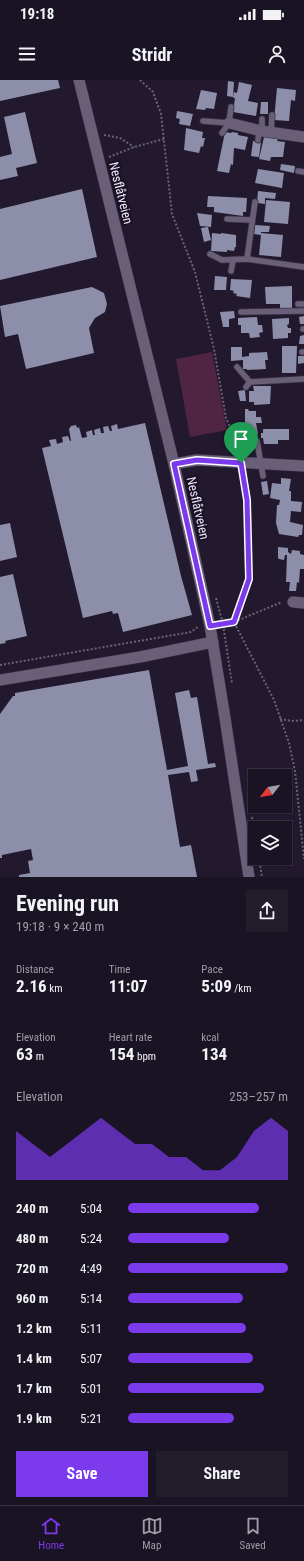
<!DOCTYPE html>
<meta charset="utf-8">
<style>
:root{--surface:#1a1323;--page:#231c2b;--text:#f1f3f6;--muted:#9f9ea6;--line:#383241;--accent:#7c3aed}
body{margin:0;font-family:"Roboto Condensed",sans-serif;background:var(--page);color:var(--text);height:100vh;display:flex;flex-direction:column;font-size:15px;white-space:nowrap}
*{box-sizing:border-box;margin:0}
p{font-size:13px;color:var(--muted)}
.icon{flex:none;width:22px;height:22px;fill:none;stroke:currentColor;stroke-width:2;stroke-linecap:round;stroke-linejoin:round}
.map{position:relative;height:797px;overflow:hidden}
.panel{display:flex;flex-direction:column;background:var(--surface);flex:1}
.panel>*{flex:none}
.needle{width:26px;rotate:239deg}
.controls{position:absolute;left:248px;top:689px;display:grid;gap:8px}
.controls a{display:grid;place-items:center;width:44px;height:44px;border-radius:0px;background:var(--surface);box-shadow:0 1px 3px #0004,0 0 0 1px var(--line);font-size:20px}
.pin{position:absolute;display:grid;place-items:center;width:34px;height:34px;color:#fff;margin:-41px -17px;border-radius:50% 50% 50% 0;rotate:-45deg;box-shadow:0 0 4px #0007}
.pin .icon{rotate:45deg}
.round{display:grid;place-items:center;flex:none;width:42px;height:42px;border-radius:0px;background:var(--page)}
.summary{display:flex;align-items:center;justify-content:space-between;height:68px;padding:0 16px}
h1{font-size:22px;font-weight:700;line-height:30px}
.stats{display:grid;grid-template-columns:repeat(3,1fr);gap:6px;height:68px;padding:4px 16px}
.stats div{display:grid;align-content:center}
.stats b{font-size:17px;font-weight:700}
.stats small{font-size:11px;font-weight:400}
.stats p{font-size:11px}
.chart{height:112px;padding:8px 16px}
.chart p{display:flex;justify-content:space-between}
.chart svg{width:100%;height:72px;margin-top:4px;fill:var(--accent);opacity:.7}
.button{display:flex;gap:8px;margin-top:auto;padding:8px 16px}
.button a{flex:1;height:46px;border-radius:0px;background:var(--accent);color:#fff;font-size:16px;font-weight:700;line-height:46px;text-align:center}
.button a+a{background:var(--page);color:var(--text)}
ul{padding:0 16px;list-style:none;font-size:13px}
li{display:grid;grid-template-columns:64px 48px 1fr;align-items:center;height:30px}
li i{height:10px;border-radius:5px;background:var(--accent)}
.status{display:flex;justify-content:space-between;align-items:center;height:28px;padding:0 20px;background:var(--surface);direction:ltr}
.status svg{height:11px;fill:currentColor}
header{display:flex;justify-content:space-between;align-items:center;height:52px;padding:0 16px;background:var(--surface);font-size:18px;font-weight:700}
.dock{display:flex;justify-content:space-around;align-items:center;height:56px;border-top:1px solid var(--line);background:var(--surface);font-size:11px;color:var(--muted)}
.dock a{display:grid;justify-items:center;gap:2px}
.dock .active{color:var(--accent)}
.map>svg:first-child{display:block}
.green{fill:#502443}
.building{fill:#8d8eaa}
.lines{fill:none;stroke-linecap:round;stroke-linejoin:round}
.lane-casing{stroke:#393243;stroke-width:7}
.street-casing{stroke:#393243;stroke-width:12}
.path{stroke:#6a6276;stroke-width:2;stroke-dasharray:2 2;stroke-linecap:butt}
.lane{stroke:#695f79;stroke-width:5.5}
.street{stroke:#695f79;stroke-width:11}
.route-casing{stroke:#fff;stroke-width:8}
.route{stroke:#7c3aed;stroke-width:5}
.labels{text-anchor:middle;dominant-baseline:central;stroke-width:4;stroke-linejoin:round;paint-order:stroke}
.street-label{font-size:13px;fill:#eee8f7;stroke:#191025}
</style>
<div class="status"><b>19:18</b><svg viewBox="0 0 49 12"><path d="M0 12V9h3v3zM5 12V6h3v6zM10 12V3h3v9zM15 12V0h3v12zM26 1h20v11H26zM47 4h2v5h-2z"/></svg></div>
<header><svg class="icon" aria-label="menu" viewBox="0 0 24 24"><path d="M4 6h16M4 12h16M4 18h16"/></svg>Stridr<svg class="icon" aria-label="person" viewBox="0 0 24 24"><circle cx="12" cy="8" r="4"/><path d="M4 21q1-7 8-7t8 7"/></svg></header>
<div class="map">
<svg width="304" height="797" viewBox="0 0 304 797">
<rect width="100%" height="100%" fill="#22192f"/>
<path class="green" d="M212,272L227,350L190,357L176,279Z"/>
<path class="building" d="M0,0H58L60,8L0,21Z
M228,1L234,2L233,17L227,16Z
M239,2L252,5L248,21L258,23L256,36L233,32L235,18H233L234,12L237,13Z
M277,8L296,10L295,21L291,20L289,41L274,40Z
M201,10L217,13L214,29L206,28L205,30L196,29Z
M261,22H268V34H260Z
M177,31L193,34L190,46L179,44L180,39L176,38Z
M25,32L37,83L16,88L18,96L0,100V77L12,74L4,37Z
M186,48L203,52L202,58H205L203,67L201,66L199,73L184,70Z
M225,52L231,53L232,52L238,53V55L248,57L245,70L234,68L233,85L231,84L229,93L217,91Z
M264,57L278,59L277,61L285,62L283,77H271L270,81L259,79Z
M253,61L261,62L259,77L251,76Z
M281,84L295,86L294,93L280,90Z
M258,89L284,93L282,108L255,103Z
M82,109L97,177L0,200V129Z
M258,111L276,113L275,119L265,118V124L257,123Z
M208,116L247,118L246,132H243V136L214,132V127H207Z
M266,120L290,122L288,144L264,142Z
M197,133L212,135L211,147L200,146Z
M255,145L270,146L269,152H261V153L283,155L281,177L259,175L261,155L254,154Z
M208,147L211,160L204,162L201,148Z
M212,153L221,154V153L236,155V167H235L234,171L227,170V172L211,171Z
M215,196L227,197L226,210H214Z
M231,199L252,200L250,218L236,216L237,214L233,213L234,211L230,210Z
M292,206V229L280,230V224H266L265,207Z
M92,207L104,213L107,224L105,232L95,238L89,248L94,273L26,289L18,254L5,257L0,226Z
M234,231L235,238L229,239V247H223L220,232Z
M304,236V244H300L299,237Z
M257,237L258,245H262L263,252L259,253L260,257L250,258L249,253H241V245H238V238Z
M289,238V244L287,245L288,248H291V253H288V258L273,259L272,239Z
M304,255V264H299L300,256Z
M282,266H297L296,293H282Z
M231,267H242V277L249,276V273L267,272L268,280H265L266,289L247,290V289H243V280L231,281Z
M298,276H304V283L298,284Z
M253,306H271L270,324L254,325V322H249V311H254Z
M245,310L246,321H240L238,311Z
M245,329H248L249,331H256V337H261L262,343H256L258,354L249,356L245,344Z
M145,343L181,496L192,535L123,552L118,533L113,534L112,531L83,538L42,368L51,366L49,360L56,359L57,364L63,362L62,357L68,356L70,361H71L69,349L71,346L76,345L77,348L79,347L82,358L87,357L86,352L92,350L93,355H95L94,350L100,348L101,353H104L103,347L108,346L110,351H112L111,346L117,344L118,349Z
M263,349H289V360H278V364H264L263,358H261V353H263Z
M281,398L291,399L289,411H291V421L302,422L301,432L291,431L290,442L303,445L302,455H299L298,457L279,454L276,443L277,425H279L280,420L270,418L272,403L281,404Z
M267,401L269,414L263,415L261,402Z
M10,443L17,477L0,481V445Z
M278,467L288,468V472L291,474L292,470L300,471V474L304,475V489H300L299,503L297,502L296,511H289L290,502H286L287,475H285L284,480L279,479L278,478Z
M13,494L27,556L5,561L6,563L0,564V497Z
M149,590L167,690L188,686L175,613L189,610L191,618L197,617L208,684L215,683L216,687L196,690L198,701L191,702L189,692L168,695L180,767L191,765L197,797H19V795L30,793L28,781L33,780L31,769L2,775V778H0V634L13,616H15V613Z"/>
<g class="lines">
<g class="lane-casing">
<path id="lane" d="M203,41L229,43
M262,51V39
M222,53L229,43L231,27
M271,53L272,35
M258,60L259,51
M298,91L304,92
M227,139L252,140
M210,174L222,180L247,179L304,187
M247,179L255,122
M231,191L233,181
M298,224H304
M241,232L304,231
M303,249H304
M302,272H304
M237,287L250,302L304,299
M246,307L250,302
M257,361L263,396"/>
</g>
<g class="street-casing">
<path id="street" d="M79,0L174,384L210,546L225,638L249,797
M229,43L262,51L304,57
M174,384L197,380L304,386
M293,522L304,523
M0,600L140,577L213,562"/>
</g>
<path class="path" d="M140,0L153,12L161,34L172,134L195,192L214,269L226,338L234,356L238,372
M104,55L120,58L134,67
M109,77L134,67L164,59
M243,393L247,420L249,499L234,542L282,522
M216,518L223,544L232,604
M223,544L234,542L274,620L289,663L295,691L304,779
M0,585L191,552L199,546
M280,639L292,641L304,640
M252,737L255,753
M259,778L262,797"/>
<use href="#lane" class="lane"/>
<use href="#street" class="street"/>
</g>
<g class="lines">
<g class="route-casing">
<path id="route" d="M197,380L241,383L247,420L249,499L234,542L210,546L174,384Z"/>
</g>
<use href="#route" class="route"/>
</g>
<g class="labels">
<g class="street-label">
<text transform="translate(121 113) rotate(76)">Nesflåtveien</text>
<text transform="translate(198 428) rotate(77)">Nesflåtveien</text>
</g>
</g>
</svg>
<div class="controls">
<a><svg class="needle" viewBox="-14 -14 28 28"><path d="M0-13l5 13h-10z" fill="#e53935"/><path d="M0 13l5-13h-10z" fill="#9f9ea6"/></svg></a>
<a><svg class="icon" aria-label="layers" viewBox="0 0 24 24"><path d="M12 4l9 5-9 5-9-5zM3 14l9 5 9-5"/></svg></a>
</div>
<div class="pin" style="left:241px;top:383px;background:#1e9e55"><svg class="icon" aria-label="arrive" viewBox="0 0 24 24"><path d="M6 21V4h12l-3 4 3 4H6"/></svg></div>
</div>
<section class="panel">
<div class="summary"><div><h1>Evening run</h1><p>19:18 · 9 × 240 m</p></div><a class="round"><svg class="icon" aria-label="share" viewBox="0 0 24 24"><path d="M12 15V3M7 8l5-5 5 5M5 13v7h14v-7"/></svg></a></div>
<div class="stats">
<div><p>Distance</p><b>2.16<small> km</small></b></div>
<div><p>Time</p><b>11:07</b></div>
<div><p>Pace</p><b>5:09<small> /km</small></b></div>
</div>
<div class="stats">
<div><p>Elevation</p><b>63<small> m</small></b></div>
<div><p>Heart rate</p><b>154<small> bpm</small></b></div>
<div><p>kcal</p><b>134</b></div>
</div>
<div class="chart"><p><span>Elevation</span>253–257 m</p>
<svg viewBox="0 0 160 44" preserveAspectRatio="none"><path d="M0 44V14L10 22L20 30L30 22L40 14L50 6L60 14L70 22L80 22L90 30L100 30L110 38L120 38L130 30L140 14L150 6L160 14V44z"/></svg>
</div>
<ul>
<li><b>240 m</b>5:04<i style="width:82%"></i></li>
<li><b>480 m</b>5:24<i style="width:63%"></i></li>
<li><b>720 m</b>4:49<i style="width:100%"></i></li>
<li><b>960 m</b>5:14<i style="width:72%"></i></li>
<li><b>1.2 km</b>5:11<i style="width:74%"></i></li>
<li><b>1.4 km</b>5:07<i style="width:78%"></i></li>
<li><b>1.7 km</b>5:01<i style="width:85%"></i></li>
<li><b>1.9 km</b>5:21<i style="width:66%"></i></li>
</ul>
<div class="button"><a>Save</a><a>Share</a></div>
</section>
<nav class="dock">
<a class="active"><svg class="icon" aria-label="home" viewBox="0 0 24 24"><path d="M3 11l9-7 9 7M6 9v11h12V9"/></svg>Home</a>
<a><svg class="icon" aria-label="map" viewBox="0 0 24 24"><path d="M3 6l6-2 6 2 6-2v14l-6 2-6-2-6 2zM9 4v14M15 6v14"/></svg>Map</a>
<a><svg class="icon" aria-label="saved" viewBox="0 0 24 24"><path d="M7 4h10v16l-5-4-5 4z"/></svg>Saved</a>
</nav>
